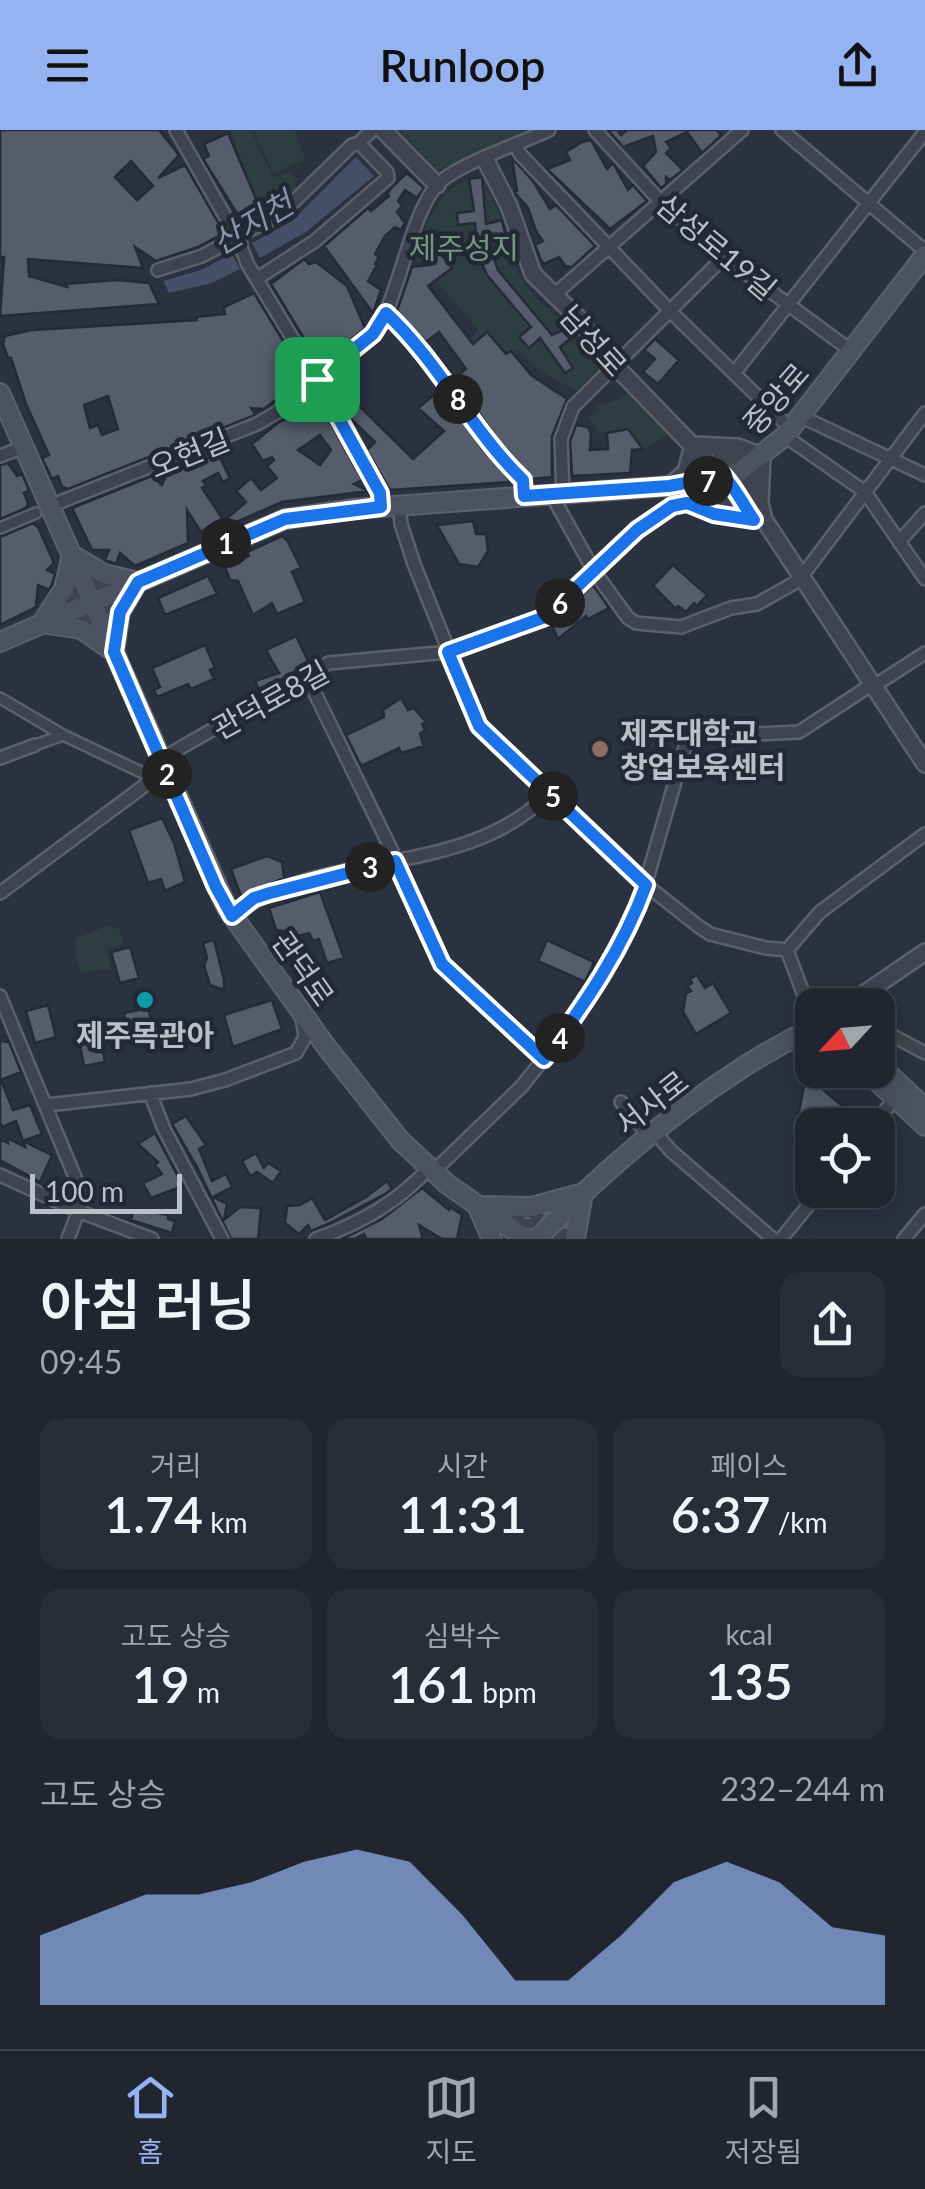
<!DOCTYPE html>
<html lang="ko">
<meta charset="utf-8">
<style>
:root{--surface:#20252f;--page:#282d37;--text:#f1f3f6;--muted:#a2a5aa;--line:#3d424b;--accent:#95b2f1}
body{margin:0;font-family:Lato,"Noto Sans KR",sans-serif;background:var(--page);color:var(--text);height:100vh;display:flex;flex-direction:column;font-size:38px;white-space:nowrap}
*{box-sizing:border-box;margin:0}
p{font-size:32px;color:var(--muted)}
.icon{flex:none;width:55px;height:55px;fill:none;stroke:currentColor;stroke-width:2;stroke-linecap:round;stroke-linejoin:round}
.map{position:relative;height:1109px;overflow:hidden}
.side{display:flex;flex-direction:column;background:var(--surface);flex:1}
.side>*{flex:none}
.needle{width:65px;rotate:244deg}
.tools{position:absolute;left:795px;top:858px;display:grid;gap:20px}
.tools a{display:grid;place-items:center;width:100px;height:100px;border-radius:20px;background:var(--surface);box-shadow:0 5px 25px #0003,0 0 0 2px var(--line);font-size:50px}
.scale{position:absolute;left:30px;bottom:25px;width:152px;box-sizing:border-box;padding-left:10px;border:5px solid #babfc9;border-top:0;font-size:28px;line-height:35px;white-space:nowrap;color:#babfc9;-webkit-text-stroke:8px #222834;paint-order:stroke}
.pin{position:absolute;display:grid;place-items:center;width:85px;height:85px;color:#fff;margin:-42px;border-radius:20px;box-shadow:0 5px 15px #0006}
.km{position:absolute;width:50px;height:50px;margin:-25px;border-radius:50%;background:#222;color:#fff;font-size:28px;line-height:50px;text-align:center}
.round{display:grid;place-items:center;flex:none;width:105px;height:105px;border-radius:20px;background:var(--page)}
.head{display:flex;align-items:center;justify-content:space-between;height:170px;padding:0 40px}
h1{font-size:55px;font-weight:600;line-height:75px}
.metrics{display:grid;grid-template-columns:repeat(3,1fr);gap:15px;height:170px;padding:10px 40px}
.metrics div{display:grid;align-content:center;border-radius:20px;background:var(--page);text-align:center}
.metrics b{font-size:50px;font-weight:600}
.metrics small{font-size:28px;font-weight:400}
.metrics p{font-size:28px}
.chart{height:280px;padding:20px 40px}
.chart p{display:flex;justify-content:space-between}
.chart svg{width:100%;height:180px;margin-top:10px;fill:var(--accent);opacity:.7}
header{display:flex;justify-content:space-between;align-items:center;height:130px;padding:0 40px;background:var(--accent);color:#111;font-size:45px;font-weight:600}
.tab-bar{display:flex;justify-content:space-around;align-items:center;height:140px;border-top:2px solid var(--line);background:var(--surface);font-size:28px;color:var(--muted)}
.tab-bar a{display:grid;justify-items:center;gap:5px}
.tab-bar .active{color:var(--accent)}
.map>svg:first-child{display:block}
.green{fill:#2d3e41}
.water{fill:#445067}
.building{fill:#555d6c;stroke:#242a36;stroke-width:2.5;fill-rule:evenodd}
.lines{fill:none;stroke-linecap:round;stroke-linejoin:round}
.pedestrian-casing{stroke:#5b616c;stroke-width:14}
.minor-casing{stroke:#5b616c;stroke-width:16}
.tertiary-casing{stroke:#5b616c;stroke-width:20}
.secondary-casing{stroke:#5b616c;stroke-width:22}
.pedestrian{stroke:#3e434f;stroke-width:9}
.minor{stroke:#3e434f;stroke-width:11}
.tertiary{stroke:#3e434f;stroke-width:15}
.secondary{stroke:#4c5261;stroke-width:18}
.route-casing{stroke:#fff;stroke-width:20}
.route{stroke:#1a73e8;stroke-width:12}
.education-dot{fill:#8d6e63;stroke:#222834;stroke-width:4}
.culture-dot{fill:#0f9aa8;stroke:#222834;stroke-width:4}
.labels{text-anchor:middle;dominant-baseline:central;stroke-width:9;stroke-linejoin:round;paint-order:stroke}
.street-label{font-size:30px;fill:#babfc9;stroke:#222834}
.park-label{font-size:30px;fill:#74977f;stroke:#222834}
.poi-label{font-size:30px;font-weight:bold;fill:#babfc9;stroke:#222834;text-anchor:start}
.water-label{font-size:32px;font-style:italic;fill:#8693ac;stroke:#222834}
</style>
<header><svg class="icon" aria-label="menu" viewBox="0 0 24 24"><path d="M4 6h16M4 12h16M4 18h16"/></svg>Runloop<svg class="icon" aria-label="share" viewBox="0 0 24 24"><path d="M12 15V3M7 8l5-5 5 5M5 13v7h14v-7"/></svg></header>
<div class="map">
<svg width="925" height="1109" viewBox="0 0 925 1109">
<rect width="100%" height="100%" fill="#2a313f"/>
<path class="green" d="M230,0H251L273,48L292,41L297,60L277,79L259,88L255,84L256,69Z
M254,0H295L305,30L273,43Z
M399,0H533L438,40Z
M482,47L502,90L507,117L519,145L536,169L571,197L581,218L600,239L576,261L538,240L518,219L490,235L470,209L479,200L415,127C428,91 437,53 482,47Z
M628,264L667,305L643,319L627,299L598,304L589,287L598,281L594,275L610,273Z
M108,795L119,799L124,814L107,819L111,839L81,842L76,830L75,809Z"/>
<path class="water" d="M356,27L374,46L306,102L260,128L252,113L292,91Z
M232,124L240,139L212,153L169,163L163,151L201,140Z"/>
<path class="building" d="M0,0H159L179,25L158,48L185,35L224,103L198,117L156,131L135,117L143,138L28,129L29,146L67,157L66,154L117,150L149,153L159,174L0,186L4,127H0ZM131,31L153,56L137,70L115,47Z
M608,0H617L621,5L627,0H717L721,6L702,23L687,2L666,12L671,18L666,23L683,40L670,50L666,47V54L661,58L643,36L656,22L653,6L623,17Z
M228,3L256,69L252,88L243,93L203,29L209,26L204,14Z
M591,10L607,39L613,33L628,60L633,55L647,71L610,99L547,39L570,30L566,22L582,12Z
M512,28L533,51L550,79L556,75L595,116L572,137L565,136L559,127L544,134L541,130L535,115L543,111L536,101L528,78L514,62L517,61Z
M407,43L424,58L417,68L405,60L398,71L402,76L397,82L405,93L401,100L395,97L385,106L375,124L379,127L375,134L377,135L368,151L381,160L373,183L324,116L368,78L371,81L389,66L387,64L392,57Z
M482,47L486,94L502,90L506,107L488,112L498,140L552,205L570,197L575,205L560,217L573,238L565,243L540,208L529,218L519,207L531,197L487,145L478,125L475,93L458,95L457,83L474,81L469,49Z
M437,119L452,138L428,156L473,214L487,202L506,224L511,221L531,245L567,269L552,306V347L532,349L495,305L454,249L466,239L439,202L426,212L397,181L412,137L429,135L424,129Z
M304,129L309,134L316,132L347,156L365,198L320,235L271,154Z
M254,163L305,247L264,279L251,278L255,284L253,286L68,359L62,357L58,346L52,349L42,328L49,325L26,274L11,228H8L3,214L5,206L32,200L197,190L196,187L225,184L224,177ZM108,266L118,299L102,305L98,295L90,298L84,275Z
M655,209L679,230L658,254L643,242L655,229L644,220Z
M338,255L413,329L444,301L418,278L440,260L480,316L511,352L390,360L367,320L375,312L348,286L349,280Z
M312,266L317,269L362,350L354,354L368,361L282,372L211,403L208,397L201,402L187,380L188,413L135,436L120,423L116,434L105,430L109,420H92L72,378L152,346L162,355L169,339L216,320L230,348L223,352L218,343L203,351L206,355L202,358L224,391L246,372L236,361L251,348L261,360L277,348L267,336L274,330L272,327L263,331L252,314L279,292L298,284L291,283ZM320,305L331,320L320,335L298,320Z
M576,295L588,297L591,304L590,320L608,319L607,303L628,299L643,319L632,320L630,343L572,346L570,311Z
M8,333L17,346L22,344L29,360L24,363L28,373L26,378L0,389V335Z
M473,391L476,404H486L488,421L478,437L459,434L437,395Z
M33,393L38,397L54,433L47,440L55,444L52,454L49,460L38,455L36,477L0,495V407Z
M282,406L287,410L301,438L292,442L305,472L277,484L272,473L253,485L238,451L230,450L225,437L249,426L247,422Z
M673,435L707,465L697,476L694,473L686,482L678,476L676,479L653,456Z
M208,446L217,464L165,485L158,468Z
M593,455L609,478L588,489L586,486L558,509L551,493Z
M296,506L309,533L260,562L255,551L279,543L266,520Z
M205,515L215,538L210,540L214,549L191,559L188,554L157,567L154,560L160,557L152,538Z
M401,568L408,580L414,578L426,592L422,594L425,600L420,604L424,616L401,623L399,618L361,636L346,605L384,587L383,580Z
M162,688L174,713L185,752L165,761L161,749L148,753L129,700Z
M267,726L282,732L284,748L241,766L231,739Z
M320,762L344,828L327,833L319,809L313,811L309,803L288,809L285,801L276,800L269,778Z
M214,810L224,850V860L210,855L204,835L207,828L203,813Z
M547,810L594,832L585,852L538,831Z
M130,817L139,848L120,853L111,822Z
M697,845L705,858L713,853L731,883L696,904L683,882L686,863L691,861L688,856L692,853L690,849Z
M272,870L282,899L233,917L224,885Z
M48,875L56,907L35,913L26,881Z
M148,878L156,908L131,913L124,883Z
M99,899L105,932L84,936L78,904Z
M0,911L9,912L21,942L1,950L13,980L30,975L42,1004L23,1011L52,1025L40,1052L0,1030V1009L8,1013L7,1008L25,1017L16,991L2,997L0,992Z
M806,945L854,986L853,991L842,995H812V1006L793,1013Z
M186,986L206,1015L199,1019L212,1051L226,1044L232,1057L213,1067L227,1074L224,1090L240,1077L261,1078L258,1109H231L197,1037L172,994Z
M155,1003L183,1056L151,1068L143,1053L162,1044L155,1035L158,1032L138,1014Z
M256,1023L264,1038L268,1033L281,1041L273,1053L257,1042L250,1046L242,1031Z
M387,1051L392,1059L385,1064L328,1094L311,1101L308,1095L299,1104L285,1093L287,1076L300,1075L312,1068L325,1090L366,1067Z
M422,1058L449,1080L450,1077L462,1085L457,1109H442L419,1095L423,1109H366L364,1104L355,1109H342L382,1089Z
M134,1079L168,1085V1089L175,1091L172,1103L131,1090Z"/>
<g class="lines">
<g class="pedestrian-casing">
<path id="pedestrian" d="M718,324L743,325L725,333Z
M695,331L703,340L691,342Z
M758,345L754,363L745,352Z
M721,362L730,371V372L710,365Z
M0,398L36,383
M93,444L94,443L112,452L99,457Z
M71,451L79,466L61,474Z
M122,470L114,490H113L107,477Z
M85,485L86,486L92,501L71,493Z
M0,568L63,605L143,643
M35,615L63,605
M528,1082L539,1085L531,1094H525L516,1088L520,1083Z
M558,1109L565,1103L568,1109"/>
</g>
<g class="minor-casing">
<path id="minor" d="M176,0L241,114
M595,0L660,71L724,127L850,220
M782,0L925,121
M359,13L372,0
M516,15L520,24L670,181L791,299
M239,112L248,135L313,242L380,363L381,377
M158,140L202,126L282,83L352,15L359,13L387,42L388,48L315,111L258,148
M553,166L742,0
M386,183C440,231 471,301 523,351L524,366
M735,242L925,2
M800,286L925,345
M785,306L865,362L925,449
M0,326L24,317
M556,364V373L594,441L628,488L636,493L681,497L731,478L757,474L796,452
M563,364L561,309L573,277L724,127
M399,375L401,394L414,434L479,596L646,755L698,796L710,804L766,818L787,820
M50,376L257,294L276,283L372,205L381,193C400,158 412,83 437,55C455,35 522,13 549,0
M899,412L925,383
M802,446L925,283
M306,545L392,721L399,745L441,834L544,929
M874,556L925,523
M0,628L35,615
M161,629L329,533L448,522L530,494L553,481L637,399L672,376L687,373L714,384L750,389
M0,763L152,650L167,644
M232,786C324,716 464,751 549,663
M787,820L820,782L925,704
M787,820L812,887
M0,866L82,1064L81,1074L68,1109
M878,898L925,923
M150,963L164,999L222,1109
M621,972L649,1006
M47,975L191,959L225,950L296,923L305,907L302,888
M874,995L895,968
M654,1001L671,1021L773,1109
M433,1042L522,956L577,887L595,857L642,766L688,607L799,602L865,559
M0,1045L78,1081L152,1109
M316,1109C359,1094 398,1072 428,1039
M781,1109L821,1060
M904,1109L925,1084"/>
</g>
<g class="tertiary-casing">
<path id="tertiary" d="M383,0L437,55
M485,29L509,76L533,144L580,190L597,217L741,366L751,370L925,634
M669,356L686,342L693,315L738,317L762,326L760,374L763,385
M673,357L750,384
M848,875L925,822"/>
</g>
<g class="secondary-casing">
<path id="secondary" d="M0,263L227,778L325,915L400,1010L447,1054L526,1109
M0,512L285,389L354,379L669,356L702,352L739,342L785,306L925,125
M115,517L120,482L137,453
M110,519L81,499L42,493L64,459L72,425L104,444L138,452
M878,934L925,978
M865,940L925,996
M477,1076L531,1077L579,1064
M479,1080L492,1109
M537,1109C598,1046 665,988 739,940C762,924 788,912 812,897
M575,1109L583,1063"/>
</g>
<use href="#pedestrian" class="pedestrian"/>
<use href="#minor" class="minor"/>
<use href="#tertiary" class="tertiary"/>
<use href="#secondary" class="secondary"/>
</g>
<g class="lines">
<g class="route-casing">
<path id="route" d="M386,183C439,232 471,300 523,350L524,366L669,356L724,346C737,360 743,375 754,390L714,384L687,373L672,376L637,400L545,487L448,522L479,596L646,755C623,819 584,875 544,929L442,834L395,731L270,763L254,768L232,786L216,757L114,522L120,482L138,452L285,389L381,377L380,363L317,249L373,204Z"/>
</g>
<use href="#route" class="route"/>
</g>
<circle class="education-dot" cx="600" cy="619" r="10"/>
<circle class="culture-dot" cx="145" cy="870" r="10"/>
<g class="labels">
<g class="street-label">
<text transform="translate(717 116) rotate(40)">삼성로19길</text>
<text transform="translate(594 210) rotate(48)">남성로</text>
<text transform="translate(775 268) rotate(-49)">중앙로</text>
<text transform="translate(189 322) rotate(-22)">오현길</text>
<text transform="translate(270 569) rotate(-29)">관덕로8길</text>
<text transform="translate(304 838) rotate(55)">관덕로</text>
<text transform="translate(651 972) rotate(-38)">서사로</text>
</g>
<g class="park-label">
<text x="464" y="117">제주성지</text>
</g>
<g class="poi-label">
<text x="620" y="602">제주대학교<tspan x="620" dy="34">창업보육센터</tspan></text>
<text x="145" y="904" text-anchor="middle">제주목관아</text>
</g>
<g class="water-label">
<text transform="translate(252 92) rotate(-31)">산지천</text>
</g>
</g>
</svg>
<div class="tools">
<a><svg class="needle" viewBox="-14 -14 28 28"><path d="M0-13l5 13h-10z" fill="#e53935"/><path d="M0 13l5-13h-10z" fill="#a2a5aa"/></svg></a>
<a><svg class="icon" aria-label="locate" viewBox="0 0 24 24"><circle cx="12" cy="12" r="6"/><path d="M12 2v4M12 18v4M2 12h4M18 12h4"/></svg></a>
</div>
<div class="scale">100 m</div>
<div class="pin" style="left:317px;top:249px;background:#1e9e55"><svg class="icon" aria-label="arrive" viewBox="0 0 24 24"><path d="M6 21V4h12l-3 4 3 4H6"/></svg></div>
<b class="km" style="left:226px;top:413px">1</b>
<b class="km" style="left:167px;top:644px">2</b>
<b class="km" style="left:370px;top:737px">3</b>
<b class="km" style="left:560px;top:908px">4</b>
<b class="km" style="left:553px;top:666px">5</b>
<b class="km" style="left:560px;top:473px">6</b>
<b class="km" style="left:708px;top:351px">7</b>
<b class="km" style="left:458px;top:269px">8</b>
</div>
<section class="side">
<div class="head"><div><h1>아침 러닝</h1><p>09:45</p></div><a class="round"><svg class="icon" aria-label="share" viewBox="0 0 24 24"><path d="M12 15V3M7 8l5-5 5 5M5 13v7h14v-7"/></svg></a></div>
<div class="metrics">
<div><p>거리</p><b>1.74<small> km</small></b></div>
<div><p>시간</p><b>11:31</b></div>
<div><p>페이스</p><b>6:37<small> /km</small></b></div>
</div>
<div class="metrics">
<div><p>고도 상승</p><b>19<small> m</small></b></div>
<div><p>심박수</p><b>161<small> bpm</small></b></div>
<div><p>kcal</p><b>135</b></div>
</div>
<div class="chart"><p><span>고도 상승</span>232–244 m</p>
<svg viewBox="0 0 160 44" preserveAspectRatio="none"><path d="M0 44V27L10 22L20 17L30 17L40 14L50 9L60 6L70 9L80 22L90 38L100 38L110 27L120 14L130 9L140 14L150 25L160 27V44z"/></svg>
</div>
</section>
<nav class="tab-bar">
<a class="active"><svg class="icon" aria-label="home" viewBox="0 0 24 24"><path d="M3 11l9-7 9 7M6 9v11h12V9"/></svg>홈</a>
<a><svg class="icon" aria-label="map" viewBox="0 0 24 24"><path d="M3 6l6-2 6 2 6-2v14l-6 2-6-2-6 2zM9 4v14M15 6v14"/></svg>지도</a>
<a><svg class="icon" aria-label="saved" viewBox="0 0 24 24"><path d="M7 4h10v16l-5-4-5 4z"/></svg>저장됨</a>
</nav>
